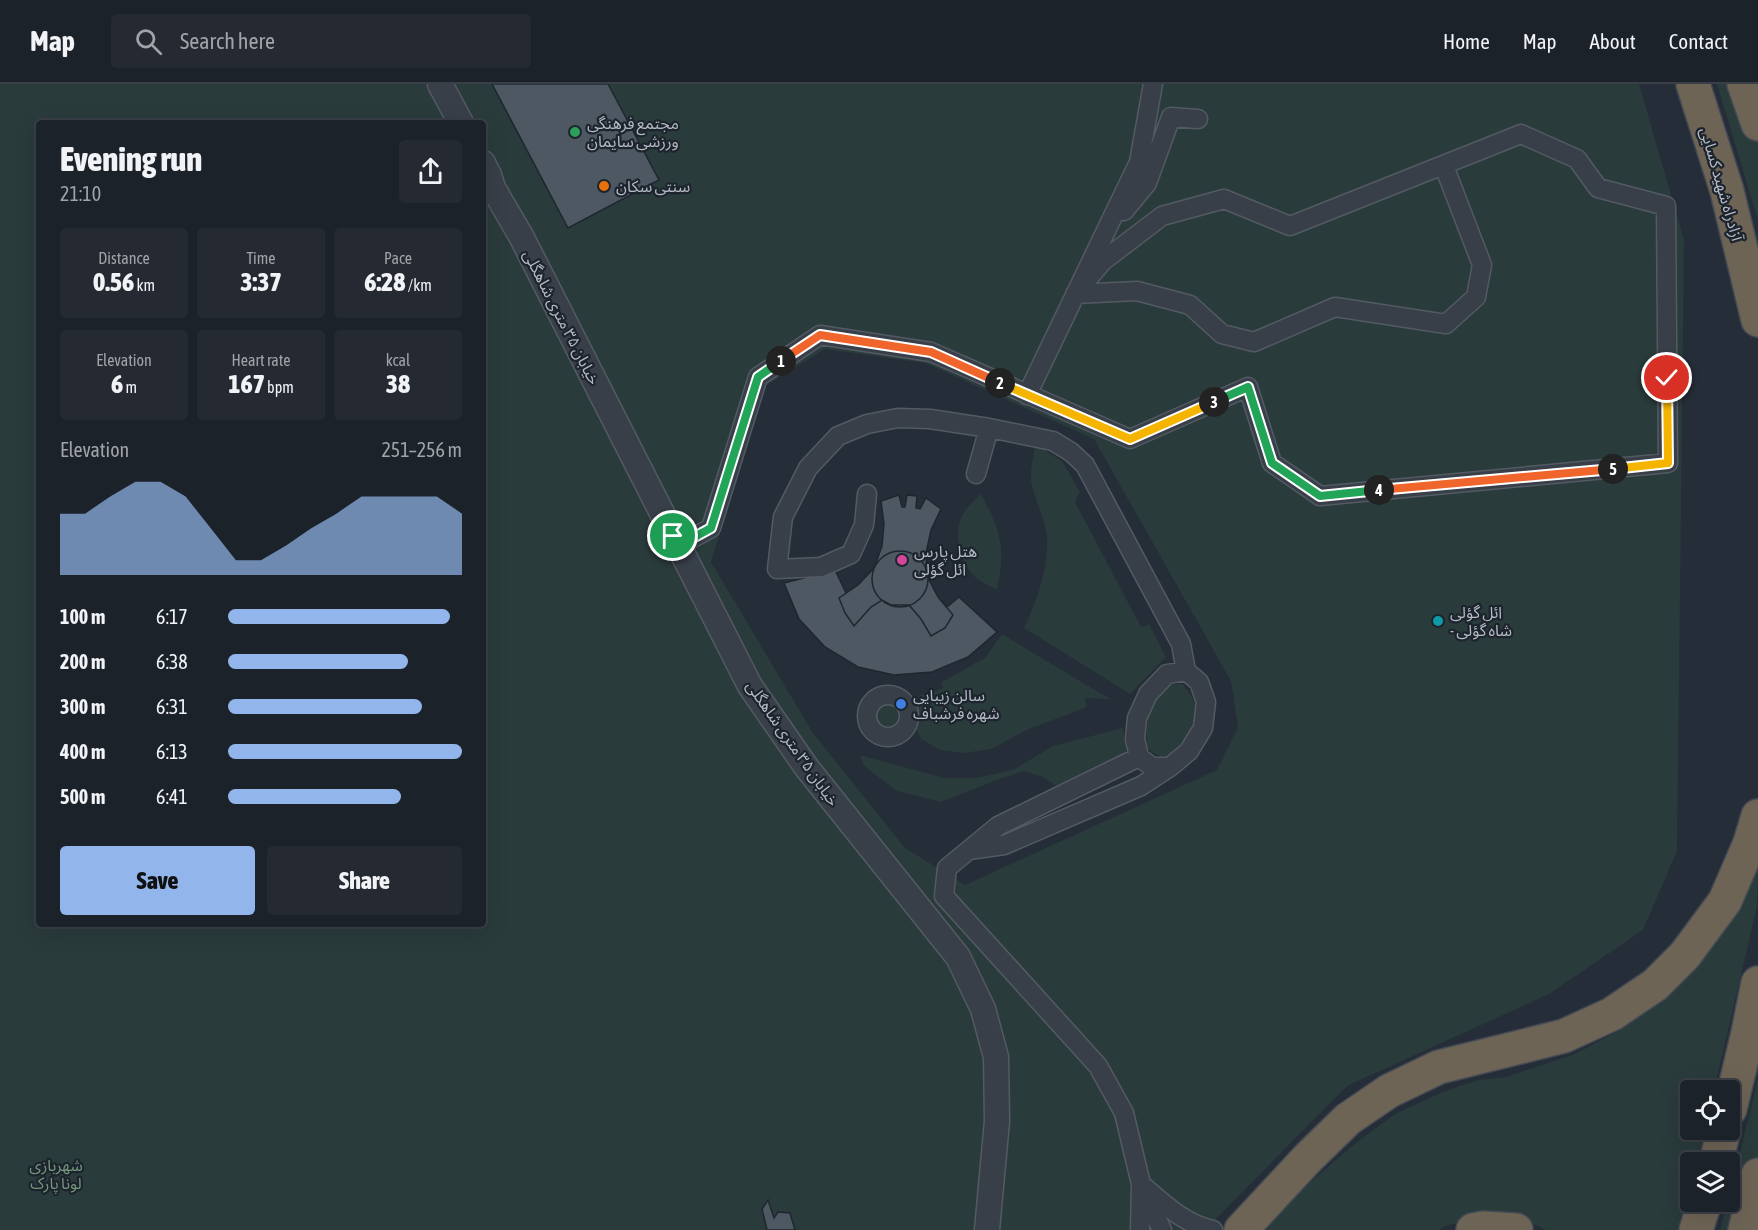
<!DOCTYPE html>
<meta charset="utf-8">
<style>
:root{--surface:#1c222a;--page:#252a32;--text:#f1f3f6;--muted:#a0a4a8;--line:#3a3f47;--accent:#92b6eb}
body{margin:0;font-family:"Asap Condensed","Noto Sans Arabic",sans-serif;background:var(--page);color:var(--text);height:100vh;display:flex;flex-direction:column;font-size:22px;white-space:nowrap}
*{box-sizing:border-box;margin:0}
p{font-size:20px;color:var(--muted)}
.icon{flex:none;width:33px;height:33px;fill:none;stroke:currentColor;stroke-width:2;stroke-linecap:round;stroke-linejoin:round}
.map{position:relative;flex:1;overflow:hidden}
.panel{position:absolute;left:36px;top:36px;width:450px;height:807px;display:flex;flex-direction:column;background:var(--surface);border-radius:6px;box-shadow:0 6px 24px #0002,0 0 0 2px var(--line)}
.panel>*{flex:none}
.controls{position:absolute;left:1680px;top:996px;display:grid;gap:12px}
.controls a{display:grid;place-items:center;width:60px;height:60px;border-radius:6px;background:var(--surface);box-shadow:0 6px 24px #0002,0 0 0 2px var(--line);font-size:30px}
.pin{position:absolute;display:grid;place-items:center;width:51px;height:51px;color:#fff;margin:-26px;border:3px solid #fff;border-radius:50%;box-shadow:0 2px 6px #0007}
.km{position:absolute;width:30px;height:30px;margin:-15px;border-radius:50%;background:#222;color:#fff;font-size:16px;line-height:30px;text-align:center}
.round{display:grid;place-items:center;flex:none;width:63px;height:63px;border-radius:6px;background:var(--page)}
.headline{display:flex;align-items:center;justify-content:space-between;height:102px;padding:0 24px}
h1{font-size:33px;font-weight:800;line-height:45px}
.metrics{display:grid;grid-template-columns:repeat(3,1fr);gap:9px;height:102px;padding:6px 24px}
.metrics div{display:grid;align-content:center;border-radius:6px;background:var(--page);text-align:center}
.metrics b{font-size:26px;font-weight:800}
.metrics small{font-size:16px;font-weight:400}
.metrics p{font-size:16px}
.chart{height:168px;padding:12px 24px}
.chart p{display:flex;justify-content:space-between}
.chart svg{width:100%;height:108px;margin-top:6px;fill:var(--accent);opacity:.7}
.action{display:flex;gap:12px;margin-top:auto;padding:12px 24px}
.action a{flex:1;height:69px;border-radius:6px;background:var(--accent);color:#111;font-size:24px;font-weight:800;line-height:69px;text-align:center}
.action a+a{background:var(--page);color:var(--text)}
ul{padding:0 24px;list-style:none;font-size:20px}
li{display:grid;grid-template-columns:96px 72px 1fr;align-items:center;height:45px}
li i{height:15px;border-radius:8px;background:var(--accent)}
header{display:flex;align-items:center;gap:36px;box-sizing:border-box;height:84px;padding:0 30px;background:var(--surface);border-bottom:2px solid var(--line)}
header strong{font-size:28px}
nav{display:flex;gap:33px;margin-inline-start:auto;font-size:21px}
.search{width:420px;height:54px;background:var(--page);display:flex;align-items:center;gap:15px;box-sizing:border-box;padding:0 21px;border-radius:6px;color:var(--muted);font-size:22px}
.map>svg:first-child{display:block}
.green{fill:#2a3b3b;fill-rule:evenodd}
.building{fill:#4d5863;stroke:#1f262f;stroke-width:1.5}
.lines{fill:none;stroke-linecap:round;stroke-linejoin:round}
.minor-casing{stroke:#535a63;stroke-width:21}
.tertiary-casing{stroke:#535a63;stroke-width:27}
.motorway-casing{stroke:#434a53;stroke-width:36}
.minor{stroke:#383f49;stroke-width:18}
.tertiary{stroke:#383f49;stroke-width:24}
.motorway{stroke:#6e6456;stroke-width:33}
.split-1-casing{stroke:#fff;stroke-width:12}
.split-2-casing{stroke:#fff;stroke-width:12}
.split-3-casing{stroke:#fff;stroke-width:12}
.split-4-casing{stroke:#fff;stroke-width:12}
.split-5-casing{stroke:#fff;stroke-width:12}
.split-6-casing{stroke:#fff;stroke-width:12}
.split-1{stroke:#22a559;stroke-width:8}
.split-2{stroke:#f0652b;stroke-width:8}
.split-3{stroke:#f5b400;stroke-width:8}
.split-4{stroke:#22a559;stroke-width:8}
.split-5{stroke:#f0652b;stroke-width:8}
.split-6{stroke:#f5b400;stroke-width:8}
.leisure-dot{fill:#2e9e5b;stroke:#1d242d;stroke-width:2}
.food-dot{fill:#e8710a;stroke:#1d242d;stroke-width:2}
.hotel-dot{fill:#d1479c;stroke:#1d242d;stroke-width:2}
.culture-dot{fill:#0f9aa8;stroke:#1d242d;stroke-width:2}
.shop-dot{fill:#3f7fe0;stroke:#1d242d;stroke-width:2}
.labels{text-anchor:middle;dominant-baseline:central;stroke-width:4.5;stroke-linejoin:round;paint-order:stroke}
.poi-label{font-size:16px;fill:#b3bac4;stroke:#1d242d;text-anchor:start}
.street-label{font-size:16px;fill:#b3bac4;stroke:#1d242d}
.park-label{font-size:16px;fill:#74977c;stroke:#1d242d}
</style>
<header>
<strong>Map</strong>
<div class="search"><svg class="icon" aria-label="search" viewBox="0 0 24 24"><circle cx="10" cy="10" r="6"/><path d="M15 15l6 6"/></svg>Search here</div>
<nav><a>Home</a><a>Map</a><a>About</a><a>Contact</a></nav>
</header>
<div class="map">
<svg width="1758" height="1146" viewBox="0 0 1758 1146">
<rect width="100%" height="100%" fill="#252d38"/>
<path class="green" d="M0,0H1639L1684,156L1677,767L1643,846L1549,910L1347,1002L1205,1146H0ZM39,39H483V840H39ZM825,265L925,279L1094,355L1231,597L1238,643L1217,686L965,801L905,764L813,649L711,478L765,302Z
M1717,0H1758V136Z
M1035,360L1062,377L1080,408L1075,418L1141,543L1149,540L1166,573L1130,610L1024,544C1037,516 1048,486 1047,455C1046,435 1034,416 1031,397C1030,385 1034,371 1035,360Z
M981,410C1001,447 1006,464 997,506C991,502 982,499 976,494C963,482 955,459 959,441C961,428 972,418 981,410Z
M1002,550L1110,615L1085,614L1087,623L1029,645L991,665L965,669L940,666L921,655L916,644L918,612L943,604L942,598L985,574Z
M1172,600H1183C1191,611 1200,624 1197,638C1197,644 1191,649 1188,654C1175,670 1166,681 1147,664C1146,635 1146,617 1172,600Z
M876 632a11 11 0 1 1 22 0a11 11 0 1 1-22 0Z
M1123,644L1127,672L1057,702L1043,693L1024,687L1002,694L941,718L897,707L864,682L860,671L944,694H976L1013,686L1053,662Z
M1758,786L1757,822L1714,1006H1690V1046H1705L1697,1078H1690V1101L1678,1146H1545L1539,1142L1490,1131L1445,1142L1440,1146H1263L1308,1100L1352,1062L1395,1030L1443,1008L1478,996L1506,993L1575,970L1620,946L1664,912L1711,864Z
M1758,995V1146H1720L1727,1118H1730V1108Z"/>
<path class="building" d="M492,0H608L659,96L568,144Z
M899,411L902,423H905L907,411L917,412L916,424L920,425L926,414L941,425L931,446L926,469L927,492L938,513L953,531L945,544L931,552L921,535L909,521H891L882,516L871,523L854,542L845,529L839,514L858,501L874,484L882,462L884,440L881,417Z
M899,411L902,423H905L907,411L917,412L916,424L920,425L926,414L941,425L931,446L926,469L927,492L938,513L947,523L959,513L997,548L968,573L932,588L894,591L858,583L825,563L799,535L784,499L835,486L846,509L858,501L874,484L882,462L884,440L881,417Z
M872 495a28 28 0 1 1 56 0a28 28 0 1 1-56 0Z
M768,1116L774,1134L778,1128L790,1129L795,1146H767L762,1125Z"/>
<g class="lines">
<g class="minor-casing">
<path id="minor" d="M1124,127L1147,99L1171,33L1198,35
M1075,210L1137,207L1190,221L1222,250L1254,258L1335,223L1446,240L1476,213L1482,181L1444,82
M1027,311L1139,78L1153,0
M976,390L989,344
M867,410L864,441L851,470L821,483L777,485L783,433L808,384L838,352L867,340L898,334L930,335L989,344L1053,357L1071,368L1085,381L1181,560L1186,587
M678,462L711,444L758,293L820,251L931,268L1130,355L1248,303L1272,379L1320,412L1668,379L1666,122L1598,104L1577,75L1521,50L1290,142L1224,115L1162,132L1103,177L1075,210
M1186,587L1199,598L1206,618L1203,644L1189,667L1170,683H1152L1139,673L1135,655L1137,634L1148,610L1167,590Z
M867 632a21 21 0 1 1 42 0a21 21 0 1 1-42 0Z
M1139,673L998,742L947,784L944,812L1098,982L1124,1029L1141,1100L1162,1146
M969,766L1004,761L1141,702L1170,683
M1140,1146L1141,1100C1163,1119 1184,1140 1213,1146"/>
</g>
<g class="tertiary-casing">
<path id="tertiary" d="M440,0L461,39
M483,79L489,91L493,104L521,152L750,602L807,684L958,873L983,925L996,973L997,1037L987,1146"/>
</g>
<g class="motorway-casing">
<path id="motorway" d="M1693,0L1727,107L1758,236
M1744,0L1758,40
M1730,1025L1748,949L1758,899
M1716,1078L1724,1046
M1241,1146L1308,1074L1348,1035L1389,1007L1439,983L1564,952L1612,930L1655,901L1685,871L1725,817L1750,759L1758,732
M1473,1146L1483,1144L1516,1146
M1696,1146L1705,1118
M1745,1146L1758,1091"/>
</g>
<use href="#minor" class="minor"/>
<use href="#tertiary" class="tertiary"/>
<use href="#motorway" class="motorway"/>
</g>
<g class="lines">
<g class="split-1-casing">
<path id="split-1" d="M673,452L678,462L711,444L758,293L781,277"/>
</g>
<g class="split-2-casing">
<path id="split-2" d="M781,277L820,251L931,268L1000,299"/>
</g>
<g class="split-3-casing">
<path id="split-3" d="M1000,299L1130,355L1214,318"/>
</g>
<g class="split-4-casing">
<path id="split-4" d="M1214,318L1248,303L1272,379L1320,412L1379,406"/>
</g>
<g class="split-5-casing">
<path id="split-5" d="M1379,406L1613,385"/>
</g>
<g class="split-6-casing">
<path id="split-6" d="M1613,385L1668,379L1667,294"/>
</g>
<use href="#split-1" class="split-1"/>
<use href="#split-2" class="split-2"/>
<use href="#split-3" class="split-3"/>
<use href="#split-4" class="split-4"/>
<use href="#split-5" class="split-5"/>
<use href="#split-6" class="split-6"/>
</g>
<circle class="leisure-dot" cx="575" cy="48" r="6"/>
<circle class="food-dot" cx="604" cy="102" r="6"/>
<circle class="hotel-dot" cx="902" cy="476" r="6"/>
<circle class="culture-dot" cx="1438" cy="537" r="6"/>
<circle class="shop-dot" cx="901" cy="620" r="6"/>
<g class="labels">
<g class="poi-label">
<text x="587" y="39">مجتمع فرهنگی<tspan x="587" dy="18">ورزشی سایمان</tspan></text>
<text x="616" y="102">سنتی سکان</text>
<text x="914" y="467">هتل پارس<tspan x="914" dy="18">ائل گؤلی</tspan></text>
<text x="1450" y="528">ائل گؤلی<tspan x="1450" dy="18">- شاه گؤلی</tspan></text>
<text x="913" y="611">سالن زیبایی<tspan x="913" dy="18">شهره فرشباف</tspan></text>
</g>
<g class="street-label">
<text transform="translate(1722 100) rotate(74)">آزادراه شهید کسایی</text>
<text transform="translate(562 233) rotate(63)">خیابان ۳۵ متری شاهگلی</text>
<text transform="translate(793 659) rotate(55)">خیابان ۳۵ متری شاهگلی</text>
</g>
<g class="park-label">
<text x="56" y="1081">شهربازی<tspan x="56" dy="18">لونا پارک</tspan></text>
</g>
</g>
</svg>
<div class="controls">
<a><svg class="icon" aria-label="locate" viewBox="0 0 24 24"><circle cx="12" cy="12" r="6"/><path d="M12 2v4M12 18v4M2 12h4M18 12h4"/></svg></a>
<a><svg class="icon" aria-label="layers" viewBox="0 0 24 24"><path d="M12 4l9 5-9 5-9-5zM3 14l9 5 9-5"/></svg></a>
</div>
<div class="pin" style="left:673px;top:452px;background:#1e9e55"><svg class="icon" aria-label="arrive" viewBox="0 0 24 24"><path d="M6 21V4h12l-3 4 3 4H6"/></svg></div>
<div class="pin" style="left:1667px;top:294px;background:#d93025"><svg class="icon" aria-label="check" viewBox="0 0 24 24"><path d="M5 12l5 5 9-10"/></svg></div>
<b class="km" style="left:781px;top:277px">1</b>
<b class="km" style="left:1000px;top:299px">2</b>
<b class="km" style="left:1214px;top:318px">3</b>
<b class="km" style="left:1379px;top:406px">4</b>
<b class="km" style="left:1613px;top:385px">5</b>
<section class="panel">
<div class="headline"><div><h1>Evening run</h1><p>21:10</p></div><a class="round"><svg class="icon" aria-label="share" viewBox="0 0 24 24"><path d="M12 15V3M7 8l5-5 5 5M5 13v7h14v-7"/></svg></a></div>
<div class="metrics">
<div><p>Distance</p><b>0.56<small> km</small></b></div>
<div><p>Time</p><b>3:37</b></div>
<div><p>Pace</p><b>6:28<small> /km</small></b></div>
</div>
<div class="metrics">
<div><p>Elevation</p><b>6<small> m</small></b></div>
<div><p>Heart rate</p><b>167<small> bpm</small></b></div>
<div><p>kcal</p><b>38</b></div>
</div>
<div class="chart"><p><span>Elevation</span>251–256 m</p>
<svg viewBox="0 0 160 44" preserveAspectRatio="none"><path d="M0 44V19L10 19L20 12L30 6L40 6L50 12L60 25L70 38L80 38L90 32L100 25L110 19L120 12L130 12L140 12L150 12L160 19V44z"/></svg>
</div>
<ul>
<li><b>100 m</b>6:17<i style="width:95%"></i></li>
<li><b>200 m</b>6:38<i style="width:77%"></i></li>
<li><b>300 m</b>6:31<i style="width:83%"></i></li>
<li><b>400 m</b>6:13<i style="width:100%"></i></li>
<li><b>500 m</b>6:41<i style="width:74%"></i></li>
</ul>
<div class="action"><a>Save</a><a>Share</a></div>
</section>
</div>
